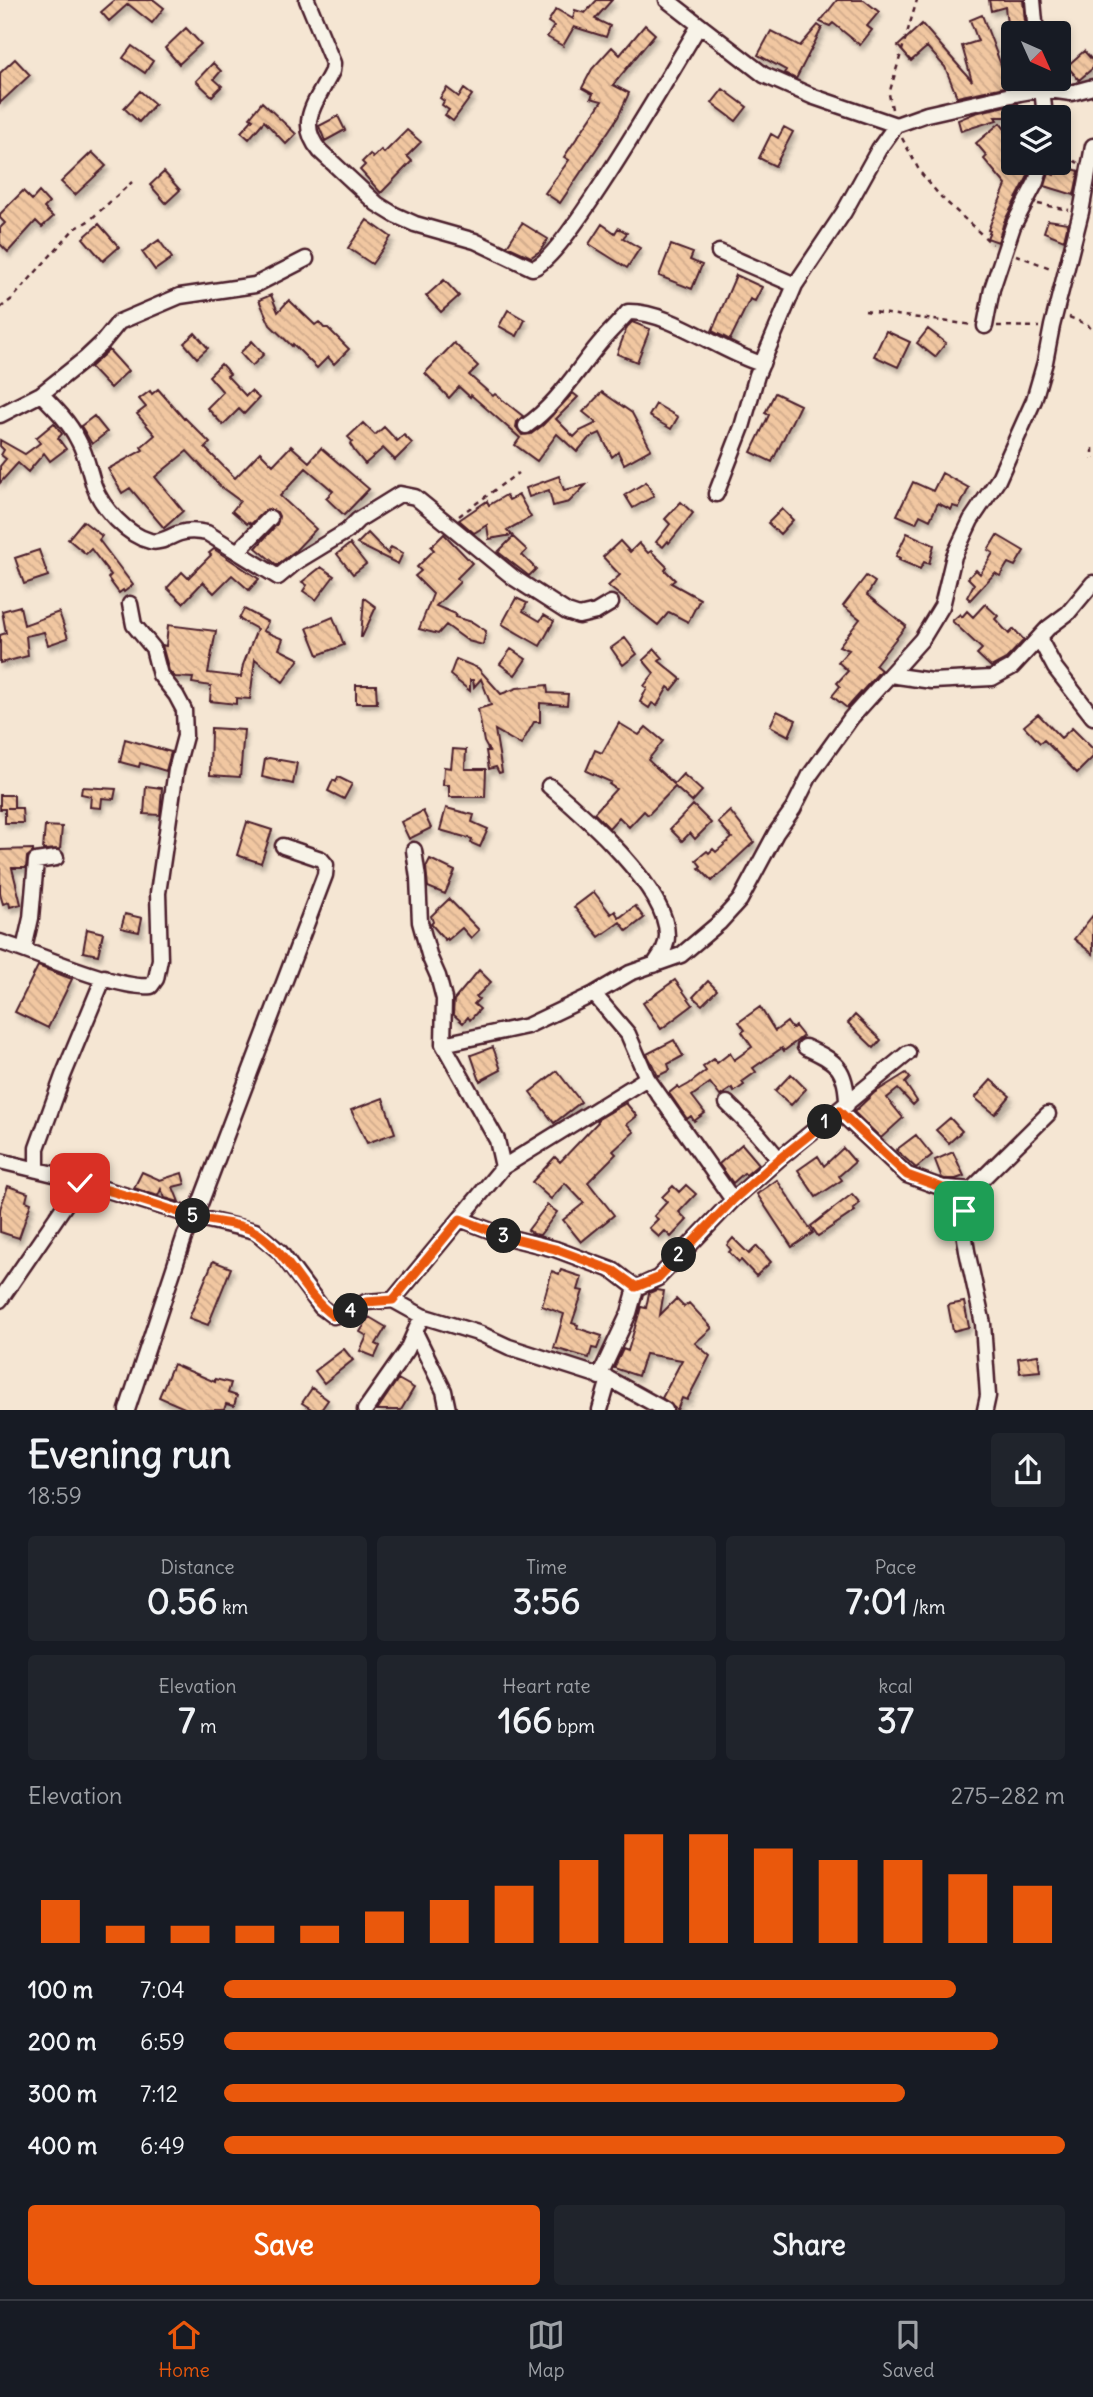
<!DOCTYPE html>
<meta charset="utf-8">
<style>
:root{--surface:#171b24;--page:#20242c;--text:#f1f3f6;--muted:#9ea1a6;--line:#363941;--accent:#ea580c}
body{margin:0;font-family:Delius,sans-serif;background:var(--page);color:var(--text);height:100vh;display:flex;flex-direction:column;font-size:26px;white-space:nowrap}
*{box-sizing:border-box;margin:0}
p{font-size:23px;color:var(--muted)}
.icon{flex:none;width:38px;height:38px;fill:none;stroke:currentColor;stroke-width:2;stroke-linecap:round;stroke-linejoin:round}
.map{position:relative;height:1410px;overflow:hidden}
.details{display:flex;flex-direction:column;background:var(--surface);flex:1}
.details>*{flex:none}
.needle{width:46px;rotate:135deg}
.controls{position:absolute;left:1001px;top:21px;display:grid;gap:14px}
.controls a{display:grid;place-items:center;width:70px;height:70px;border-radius:7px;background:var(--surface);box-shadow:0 4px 10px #0003;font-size:35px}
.pin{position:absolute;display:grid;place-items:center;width:60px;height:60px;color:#fff;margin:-30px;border-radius:14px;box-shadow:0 4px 10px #0006}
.km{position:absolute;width:35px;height:35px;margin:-18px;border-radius:50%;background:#222;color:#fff;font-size:19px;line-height:35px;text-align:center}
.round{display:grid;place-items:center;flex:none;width:74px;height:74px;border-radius:7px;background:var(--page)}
.headline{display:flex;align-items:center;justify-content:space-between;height:119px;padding:0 28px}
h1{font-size:38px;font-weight:800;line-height:52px}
.figures{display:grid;grid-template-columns:repeat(3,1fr);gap:10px;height:119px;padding:7px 28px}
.figures div{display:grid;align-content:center;border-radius:7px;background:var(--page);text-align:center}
.figures b{font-size:35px;font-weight:800}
.figures small{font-size:19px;font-weight:400}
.figures p{font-size:19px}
.chart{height:196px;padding:14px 28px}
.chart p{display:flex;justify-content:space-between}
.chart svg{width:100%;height:126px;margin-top:7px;stroke:var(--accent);stroke-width:6}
.action{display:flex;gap:14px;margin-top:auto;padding:14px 28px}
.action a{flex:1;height:80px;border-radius:7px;background:var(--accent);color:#fff;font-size:28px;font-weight:800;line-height:80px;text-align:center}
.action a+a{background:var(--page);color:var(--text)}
ul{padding:0 28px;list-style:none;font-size:23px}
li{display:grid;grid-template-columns:112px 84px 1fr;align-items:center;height:52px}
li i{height:18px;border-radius:9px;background:var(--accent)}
.dock{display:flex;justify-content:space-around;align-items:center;height:98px;border-top:2px solid var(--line);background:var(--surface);font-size:19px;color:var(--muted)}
.dock a{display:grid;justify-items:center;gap:4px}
.dock .selected{color:var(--accent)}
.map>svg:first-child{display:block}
.building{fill:url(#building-back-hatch);stroke:#4a1f2b;stroke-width:2;filter:url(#shadow)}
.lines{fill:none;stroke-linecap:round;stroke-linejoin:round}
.minor-casing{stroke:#4a1f2b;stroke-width:19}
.path{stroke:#4a1f2b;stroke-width:2.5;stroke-dasharray:5 5;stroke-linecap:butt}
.minor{stroke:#f7f3e8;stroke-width:14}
.route-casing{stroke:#fff;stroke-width:14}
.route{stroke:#ea580c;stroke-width:9}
</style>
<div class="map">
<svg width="1093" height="1410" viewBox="0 0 1093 1410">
<defs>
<pattern id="building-back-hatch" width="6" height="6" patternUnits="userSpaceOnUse" patternTransform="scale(1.75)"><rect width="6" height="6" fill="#f1c7a1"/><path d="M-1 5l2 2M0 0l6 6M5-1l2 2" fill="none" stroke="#d0aa8b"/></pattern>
<filter id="shadow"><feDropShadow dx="2.5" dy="4.5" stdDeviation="2" flood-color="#0004"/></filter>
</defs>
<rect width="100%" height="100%" fill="#f5e6d3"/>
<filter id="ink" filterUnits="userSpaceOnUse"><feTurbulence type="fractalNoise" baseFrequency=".0143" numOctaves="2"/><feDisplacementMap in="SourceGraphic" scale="14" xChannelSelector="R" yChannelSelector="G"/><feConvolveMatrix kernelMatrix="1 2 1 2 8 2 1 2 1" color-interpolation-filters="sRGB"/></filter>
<g filter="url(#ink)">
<path class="building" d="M115,0H154L164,8L152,23L128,4L109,21L101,12Z
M597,0H612L595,19L610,26L606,37L574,27L563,46L547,37L554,26L548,22L556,9L573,19L575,10L585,13Z
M837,0H864L879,12L867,26L872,30L860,45L833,23L830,26L820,22Z
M989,0H1023L1026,33H1008L1005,7L991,11Z
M982,15L1009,86L957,97L945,67L927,47L911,61L898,46L922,24L972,81L962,46L978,41L970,20Z
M645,25L655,34L613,85L629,93L618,117L560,203L545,193L569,160L564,157L602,101L591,98L593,94L582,88L592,69L612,47L620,55Z
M818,25L822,28L796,79L784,73L786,70L758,55L771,31L800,46Z
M186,28L201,44L179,64L165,48Z
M132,46L153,61L145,73L123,58Z
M1084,51L1093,61V68L1079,80L1067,66Z
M15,59L30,75L0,103V73Z
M213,63L221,71L214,79L222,86L212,96L196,81Z
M447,88L459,97L464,89L472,95L453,121L445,115L449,110L442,105L444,101L440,98Z
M723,89L747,107L736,121L712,103Z
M140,91L155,104L139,122L124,108Z
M262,102L296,134L286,144L264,121L249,139L241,132L253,119L250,117Z
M1018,103L1021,112L1005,117H995L997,120L961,131L958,120L975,113Z
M338,116L345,130L325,141L319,126Z
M1000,123L1013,139V163H1025L1031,165L1027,178L1004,222L998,242L987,238L990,231L988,230L1006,185L984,159L987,156L976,143Z
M784,127L793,132L775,166L759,158L771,134L778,138Z
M407,130L421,142L407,156L412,161L381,193L360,170L365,165L362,162L370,154L373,158L381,150L384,153Z
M92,152L106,166L75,195L61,182Z
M1057,164L1079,171L1074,195L1045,186L1049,173L1054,175Z
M164,172L180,190L166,203L150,185Z
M23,191L32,200L39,192L49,203L44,208L53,217L42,227L36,221L8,252L0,244V228L5,223L0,218V214Z
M367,220L391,237L372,264L348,248Z
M1048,220L1068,223L1064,240L1044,232Z
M522,223L548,239L540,251L531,257L507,246Z
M99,224L119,247L103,261L83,238Z
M602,224L615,233L618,228L627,233L623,238L640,248L627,268L589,244Z
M159,240L172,258L155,270L142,252Z
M671,245L693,253L690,260L702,265L692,289L659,276Z
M736,275L762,287L755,301L750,299L730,340L712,331Z
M444,280L459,296L441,312L426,296Z
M271,295L278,312L289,300L315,325L319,322L324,328H328L349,349L334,364L328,357L317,368L293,344L292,346L270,325L259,300Z
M508,310L525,320L517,336L499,326Z
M632,322L650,329L637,362L617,354L627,327Z
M928,329L946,343L935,357L917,343Z
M886,331L910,342L898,367L874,356Z
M195,333L208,348L197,358L184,343Z
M252,341L264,354L252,366L240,353Z
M454,343L478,366L469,375L493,396L495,394L523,416L517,422L516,427L522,435L531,434L543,425L573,393L578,397L556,419L574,437L580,431L597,423L583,412L602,392L632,413L651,449L624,464L618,452L612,457L600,433L589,438L577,452L557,434L537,461L515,445L520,438L471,395L470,397L459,387L449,398L425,373Z
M109,350L128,371L110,388L90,367Z
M221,364L230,374L227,376L246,396L251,391L259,398L244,414L239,409L223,425L207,408L223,392L209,376Z
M158,389L184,419L185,418L210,443L205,448L235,478L260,452L273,465L291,446L309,462L321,448L369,489L344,515L326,498L333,491L306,468L280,496L316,529L295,551L277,565L256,548L277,524L279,516L277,512L267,509L251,524L248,522L247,524L232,511L240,501L221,487L187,451L155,477L183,511L164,528L130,488L122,493L108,469L143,450L141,447L155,435L137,414L146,407L139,399L150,391L152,394Z
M775,393L800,405L772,462L751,452L769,415L765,413Z
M656,404L678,417L671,429L649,416Z
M94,416L107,432L92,444L81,426Z
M54,423L62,434L58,438L66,449L50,461L44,453L28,472L18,463L0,483V466L6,459L1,455L4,450L0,446V440L25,454L40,443L36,438Z
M363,423L375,435L384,427L397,441L404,435L412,443L395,460L383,448L365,464L355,452L350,444L353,442L348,437Z
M942,473L969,488L959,508L953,506L951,510L938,503L930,520L920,515L916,523L897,515L913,482L933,491Z
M559,476L564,490L586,485L569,502L553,506L549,490L529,497L526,488Z
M646,482L654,496L633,508L625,495Z
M506,495L509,500L519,495L531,517L507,530L512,535L489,539L487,525L474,533L459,520L487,501L489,505Z
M681,502L693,513L669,543L668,541L663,547L656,542L670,524L665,519Z
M782,509L793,520L780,534L768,523Z
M83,521L102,536L99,540L133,585L124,592L123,590L119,593L108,578L111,575L91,549L86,554L68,539Z
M368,533L388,554L391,547L403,553L398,564L357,544Z
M907,533L934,545L929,564L924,562L920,569L899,560L900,558L896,556Z
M444,534L472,563L457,578L460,582L436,606L456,614L455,617L472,622L486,631L483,645L468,641L446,625L438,634L419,629L433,594L415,576L421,571L417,567L434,550L431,547Z
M997,535L1024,551L1015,566L1008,563L1000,576L995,573L970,600L967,597L974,584L968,578L976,570L980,574L993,553L988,550Z
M513,537L527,550L522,555L536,569L529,576L498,552Z
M620,541L630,552L639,543L648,553L651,551L667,567L665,570L675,580L671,583L700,599L688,622L669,612L658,625L608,586L620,575L603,557Z
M350,544L366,564L353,574L337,554Z
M214,549L259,579L249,590L232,575L214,593L203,582L183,603L167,588L182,572L188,578L211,555L209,553Z
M39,550L48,576L24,584L15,558Z
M321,567L334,576L316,600L303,591L307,585L302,582Z
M866,576L875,582L867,595L906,626L875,665L881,670L847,708L832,696L840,686L837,683L848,671L838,662L849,650L839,646L860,619L843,606Z
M364,598L376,607L362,637H361Z
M516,598L527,603L523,611L540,621L544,615L554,621L540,646L502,624Z
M985,604L998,616L995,619L1009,634L1014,629L1024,640L1006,659L991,667L977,654L982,649L952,621L960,614L962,617L967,611L973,617Z
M20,606L24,625L59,612L68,638L48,645L44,632L26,636L28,656L0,663V635L6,633L2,611Z
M244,609L268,622L263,631L283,639L279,649L299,659L283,682L255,659L250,699L236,698V704L210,701L211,686L192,683L193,678L175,677L169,671L162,645L166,646L168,625L216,631L208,673L241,677L243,665L257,629L239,619Z
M333,617L344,645L318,655L307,628Z
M625,638L637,654L623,665L611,648Z
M511,649L526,659L515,675L500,664Z
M655,649L663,658L659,661L681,679L672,690L668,687L657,706L652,703L649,708L640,702L647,688L644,686L654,673L643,660Z
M456,659L478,668L501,694L517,688L547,685L548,693L568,694L567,705L540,703V722H534L521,745L495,730L502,772L499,773L496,767L489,769L486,751H489L484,742L478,709L491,705L481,679L474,687L473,680H470V691L450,675Z
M356,685H376L377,703H356Z
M777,711L796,720L789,736L770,726Z
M1038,714L1061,738L1072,728L1093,749V757L1077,773L1044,740L1040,743L1024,726Z
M619,723L639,735L646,727L663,741L648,760L674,784L683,774L702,791L692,802L675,787L648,815L644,811L629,827L619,817L609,828L594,813L616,789L609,784L611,782L586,771L595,750L602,753Z
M211,728L244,730L240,777L210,775Z
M125,739L171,752L166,771L140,763L139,767L120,762Z
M453,749L466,750L465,769H486L485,797H449V785H443L444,767L451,768Z
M269,758L297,763L293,784L262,777L265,759Z
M338,777L352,784L344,799L328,791L333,780L336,782Z
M146,786L162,788L160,815L144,814Z
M82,787L116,789L114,799L102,798L101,808L90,807L91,796L81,794Z
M0,795H14V808H7H22L23,823H5V809H0Z
M693,805L711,823L695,839L690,833L682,841L670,829Z
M446,808L474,815L472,822L488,829L480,847L471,843L472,839L440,830Z
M423,811L431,828L409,839L401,822Z
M730,811L754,842L712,881L699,868L701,866L696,860L707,851L709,853L713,849L716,852L732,838L718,822Z
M247,822L272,830L261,863L237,855Z
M45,826L62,827L60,849L43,850Z
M33,849V852L27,857L26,868H12L21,904L10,907L9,902L3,904L0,894V850Z
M430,859L455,871L445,894L428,887L426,867Z
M594,892L611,914L615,911L619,918L635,906L644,918L627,931L620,922L599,937L574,907Z
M449,899L479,930L471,938L462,928L448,940L447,938L445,940L431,924L433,922L431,916Z
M125,914L142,918L139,932L121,928Z
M1093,915V954L1074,939Z
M87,929L103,933L98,955L83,952Z
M38,966L72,979L48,1028L15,1012Z
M479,970L491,982L476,997L479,999L474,1004L480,1009L470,1020L468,1017L463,1023L453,1014L454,1000Z
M675,980L693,1005L661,1029L643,1003Z
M708,981L717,990L702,1005L693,997Z
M760,1007L775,1031L787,1022L792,1029L795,1026L803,1036L784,1051L782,1048L753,1068L756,1072L742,1082L744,1085L734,1092L732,1088L720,1096L710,1083L692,1096L705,1113L694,1121L691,1116L687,1119L669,1093L678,1086L680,1089L689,1084L706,1071L703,1067L714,1059L717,1063L730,1053L734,1060L752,1047L742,1032L745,1030L739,1022Z
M855,1015L881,1040L874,1048L848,1023Z
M674,1040L683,1056L668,1064L670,1070L658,1076L647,1054Z
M493,1047L501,1070L480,1081L471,1055Z
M557,1071L581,1102L554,1123L530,1092Z
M906,1073L910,1078L905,1083L917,1101L913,1105L898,1089L887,1098L903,1118L881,1138L854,1112L874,1093Z
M791,1074L806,1089L791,1105L775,1091Z
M991,1080L1010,1096L995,1114L975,1098Z
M383,1098L395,1133L367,1143L351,1110Z
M626,1103L637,1116L627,1124L634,1132L613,1151L616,1154L588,1182L614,1215L581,1242L563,1220L584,1203L565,1183L551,1199L532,1182L555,1157L560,1162L598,1122L597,1120Z
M950,1118L962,1131L949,1143L936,1130Z
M916,1135L932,1155L916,1168L896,1150Z
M742,1144L759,1164L746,1175L744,1173L733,1183L719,1164Z
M843,1148L855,1162L839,1176L842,1180L816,1197L798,1170L818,1156L824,1166Z
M953,1152L964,1176L956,1179H945L942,1178L935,1160Z
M142,1172L160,1180L182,1173L185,1184L173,1187L179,1202L165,1198L161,1189L158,1196L134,1188Z
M777,1180L813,1233L792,1247L757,1194Z
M686,1185L696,1194L679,1212L687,1220L671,1237L665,1231L659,1237L649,1228L658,1219L654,1216L667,1202L662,1197L673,1186L679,1192Z
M8,1186L28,1193L26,1201L31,1203L19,1238L0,1232V1209Z
M852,1194L860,1203L853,1209L855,1211L818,1236L811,1226Z
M547,1205L557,1212L540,1235L534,1234L528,1230Z
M733,1238L749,1254L757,1246L771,1262L756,1276L741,1260L739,1262L729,1252L731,1250L727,1245Z
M213,1261L231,1268L208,1325L189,1318Z
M561,1270L582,1277L578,1290L583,1291L572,1323L578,1325L577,1328L602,1336L597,1349L592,1348L589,1358L554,1348L564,1314L542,1306L552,1271L559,1274Z
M656,1290L664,1291L660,1315L676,1299L684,1307L689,1303L712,1328L695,1343L710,1356L687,1400L682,1398L677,1410L662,1398L682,1360L645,1354L638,1376L614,1368L623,1349L628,1351L641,1307L646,1308L649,1293Z
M964,1302L969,1327L953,1331L948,1305Z
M369,1317L386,1327L376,1344L380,1346L375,1357L360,1351L367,1336L360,1332Z
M344,1349L353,1360L324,1383L315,1371Z
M1038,1355L1040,1371L1020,1373L1018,1358Z
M173,1364L215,1382V1379L231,1383L228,1393L237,1396L234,1406L226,1404L224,1410H189L159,1397Z
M398,1379L414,1388L401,1410H377Z
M312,1388L328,1400L321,1410H313L302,1403Z"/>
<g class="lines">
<g class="minor-casing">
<path id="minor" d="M307,0L333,63L332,71C318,100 295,122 320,151L377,204L395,215L415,224L475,241L532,268C561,265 677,61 699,26
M667,0L764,75L814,97L896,125
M1033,0L1036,33
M1041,79L1045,117
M719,252L795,285
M985,326L992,289L1013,226L1036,182L1042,163
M41,394C55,408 69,422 78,440C86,454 89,470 94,486C102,508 127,535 150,541C160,544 170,536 180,533C189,530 198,531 207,533L278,577L296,562L347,531L358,520L400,494L415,497L514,578L567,612L579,616L596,612L611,603
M0,415L41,394L85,359L102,343L119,322L180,296L255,285L306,259
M526,426C557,404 575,373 599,344C608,333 619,323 628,312C670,311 720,352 762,364
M716,494L742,427L757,375L795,285L844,212L879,149L896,125L927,114L1020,93L1042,89L1071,93L1093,87
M238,551L270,518
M1039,638L1055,668L1093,717
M890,675L932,681L992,678L1012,667L1048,628L1068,613L1093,583
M549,786C583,814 668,889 667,936C667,947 660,956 654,965
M414,850L418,878L420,922L430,958L438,976L444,999L443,1044L497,1140L503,1167
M0,942C36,953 118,990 151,986L156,979L160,959L158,893L176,770L185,736L184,710L176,695L160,675L153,648L134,625L130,604
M24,949L31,918L36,861L56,858
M594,994L628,1034L647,1078L733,1200
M443,1044L527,1026L594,994L630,973L681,955L719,923L740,900L776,833L793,809L810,775L851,718L922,639L942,606L954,556L971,520L998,480L1034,400L1045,362L1052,326L1081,212L1093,146
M805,1047C836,1061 847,1068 847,1105
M727,1103L758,1134L779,1159
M839,1111L907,1175L943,1188L971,1190
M0,1161L62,1176L195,1217L255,1231L280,1252L321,1307L333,1316L354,1310L366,1302L393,1300L422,1316L481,1334L509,1347L609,1379L665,1410
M37,1170V1148L63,1076L104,977
M460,1219L507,1237L555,1249L614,1271L636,1288
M0,1300L80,1183
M393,1300L503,1167L647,1078
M415,1332L444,1391L448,1410
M599,1377L629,1313L636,1288L658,1278L733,1200L779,1159L908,1053
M127,1410L185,1235L195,1217L325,875L326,865L321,859L283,846
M365,1410L407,1350L422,1316
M600,1410L609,1379
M985,1410L988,1396L983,1324L967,1251L963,1226L964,1211L971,1190L1048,1114"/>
</g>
<path class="path" d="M892,109L889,94L917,0
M902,138L920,172L940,196L992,244
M1059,148L1066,156L1078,163
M1038,204L1069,210
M1016,255L1053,269
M0,308L12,299L73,230L90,220L132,182
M865,311L973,325
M1069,317L1088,325L1093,332
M997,326L1039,327
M1093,448V459
M459,516L518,473"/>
<use href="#minor" class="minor"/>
</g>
</g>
<g class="lines" filter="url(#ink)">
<g class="route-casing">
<path id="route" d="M80,1183C119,1192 156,1205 194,1217C211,1222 242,1223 257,1233C289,1254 302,1293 333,1316L354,1310L366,1302L393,1300L460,1219L507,1237L555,1249L614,1271L636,1287L658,1278L733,1200L779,1159L839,1111L907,1175L943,1188L971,1190L964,1211"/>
</g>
<use href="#route" class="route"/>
</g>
</svg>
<div class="controls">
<a><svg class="needle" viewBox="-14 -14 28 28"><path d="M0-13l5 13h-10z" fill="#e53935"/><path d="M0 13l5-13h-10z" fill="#9ea1a6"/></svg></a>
<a><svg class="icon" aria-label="layers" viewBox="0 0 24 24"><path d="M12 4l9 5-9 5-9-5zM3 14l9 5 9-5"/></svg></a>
</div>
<div class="pin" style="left:964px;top:1211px;background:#1e9e55"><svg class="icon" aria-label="arrive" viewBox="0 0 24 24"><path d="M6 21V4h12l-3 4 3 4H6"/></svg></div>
<div class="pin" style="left:80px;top:1183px;background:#d93025"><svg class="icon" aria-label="check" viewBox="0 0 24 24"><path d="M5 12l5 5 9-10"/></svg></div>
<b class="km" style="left:825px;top:1122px">1</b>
<b class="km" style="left:679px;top:1255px">2</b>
<b class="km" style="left:504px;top:1236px">3</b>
<b class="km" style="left:351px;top:1311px">4</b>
<b class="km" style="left:193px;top:1216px">5</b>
</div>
<section class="details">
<div class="headline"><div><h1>Evening run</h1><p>18:59</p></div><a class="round"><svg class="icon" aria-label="share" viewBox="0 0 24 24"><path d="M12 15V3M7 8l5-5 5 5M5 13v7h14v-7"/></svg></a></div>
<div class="figures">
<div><p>Distance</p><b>0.56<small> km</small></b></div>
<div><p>Time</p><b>3:56</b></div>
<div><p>Pace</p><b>7:01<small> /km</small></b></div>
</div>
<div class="figures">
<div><p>Elevation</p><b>7<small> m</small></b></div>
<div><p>Heart rate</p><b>166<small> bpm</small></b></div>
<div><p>kcal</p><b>37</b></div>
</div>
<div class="chart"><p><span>Elevation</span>275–282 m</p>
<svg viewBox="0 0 160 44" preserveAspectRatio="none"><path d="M5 44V29M15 44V38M25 44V38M35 44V38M45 44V38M55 44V33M65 44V29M75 44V24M85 44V15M95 44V6M105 44V6M115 44V11M125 44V15M135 44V15M145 44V20M155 44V24"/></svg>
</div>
<ul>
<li><b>100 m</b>7:04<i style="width:87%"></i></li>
<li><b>200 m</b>6:59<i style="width:92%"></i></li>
<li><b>300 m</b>7:12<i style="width:81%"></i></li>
<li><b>400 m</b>6:49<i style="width:100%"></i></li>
</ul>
<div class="action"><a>Save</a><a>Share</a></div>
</section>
<nav class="dock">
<a class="selected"><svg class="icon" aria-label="home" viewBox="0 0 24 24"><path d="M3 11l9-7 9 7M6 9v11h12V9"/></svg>Home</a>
<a><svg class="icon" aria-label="map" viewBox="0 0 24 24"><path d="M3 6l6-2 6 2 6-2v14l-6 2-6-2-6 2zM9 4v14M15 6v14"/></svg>Map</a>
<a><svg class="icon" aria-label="saved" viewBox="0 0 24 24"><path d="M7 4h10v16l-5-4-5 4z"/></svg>Saved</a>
</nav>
